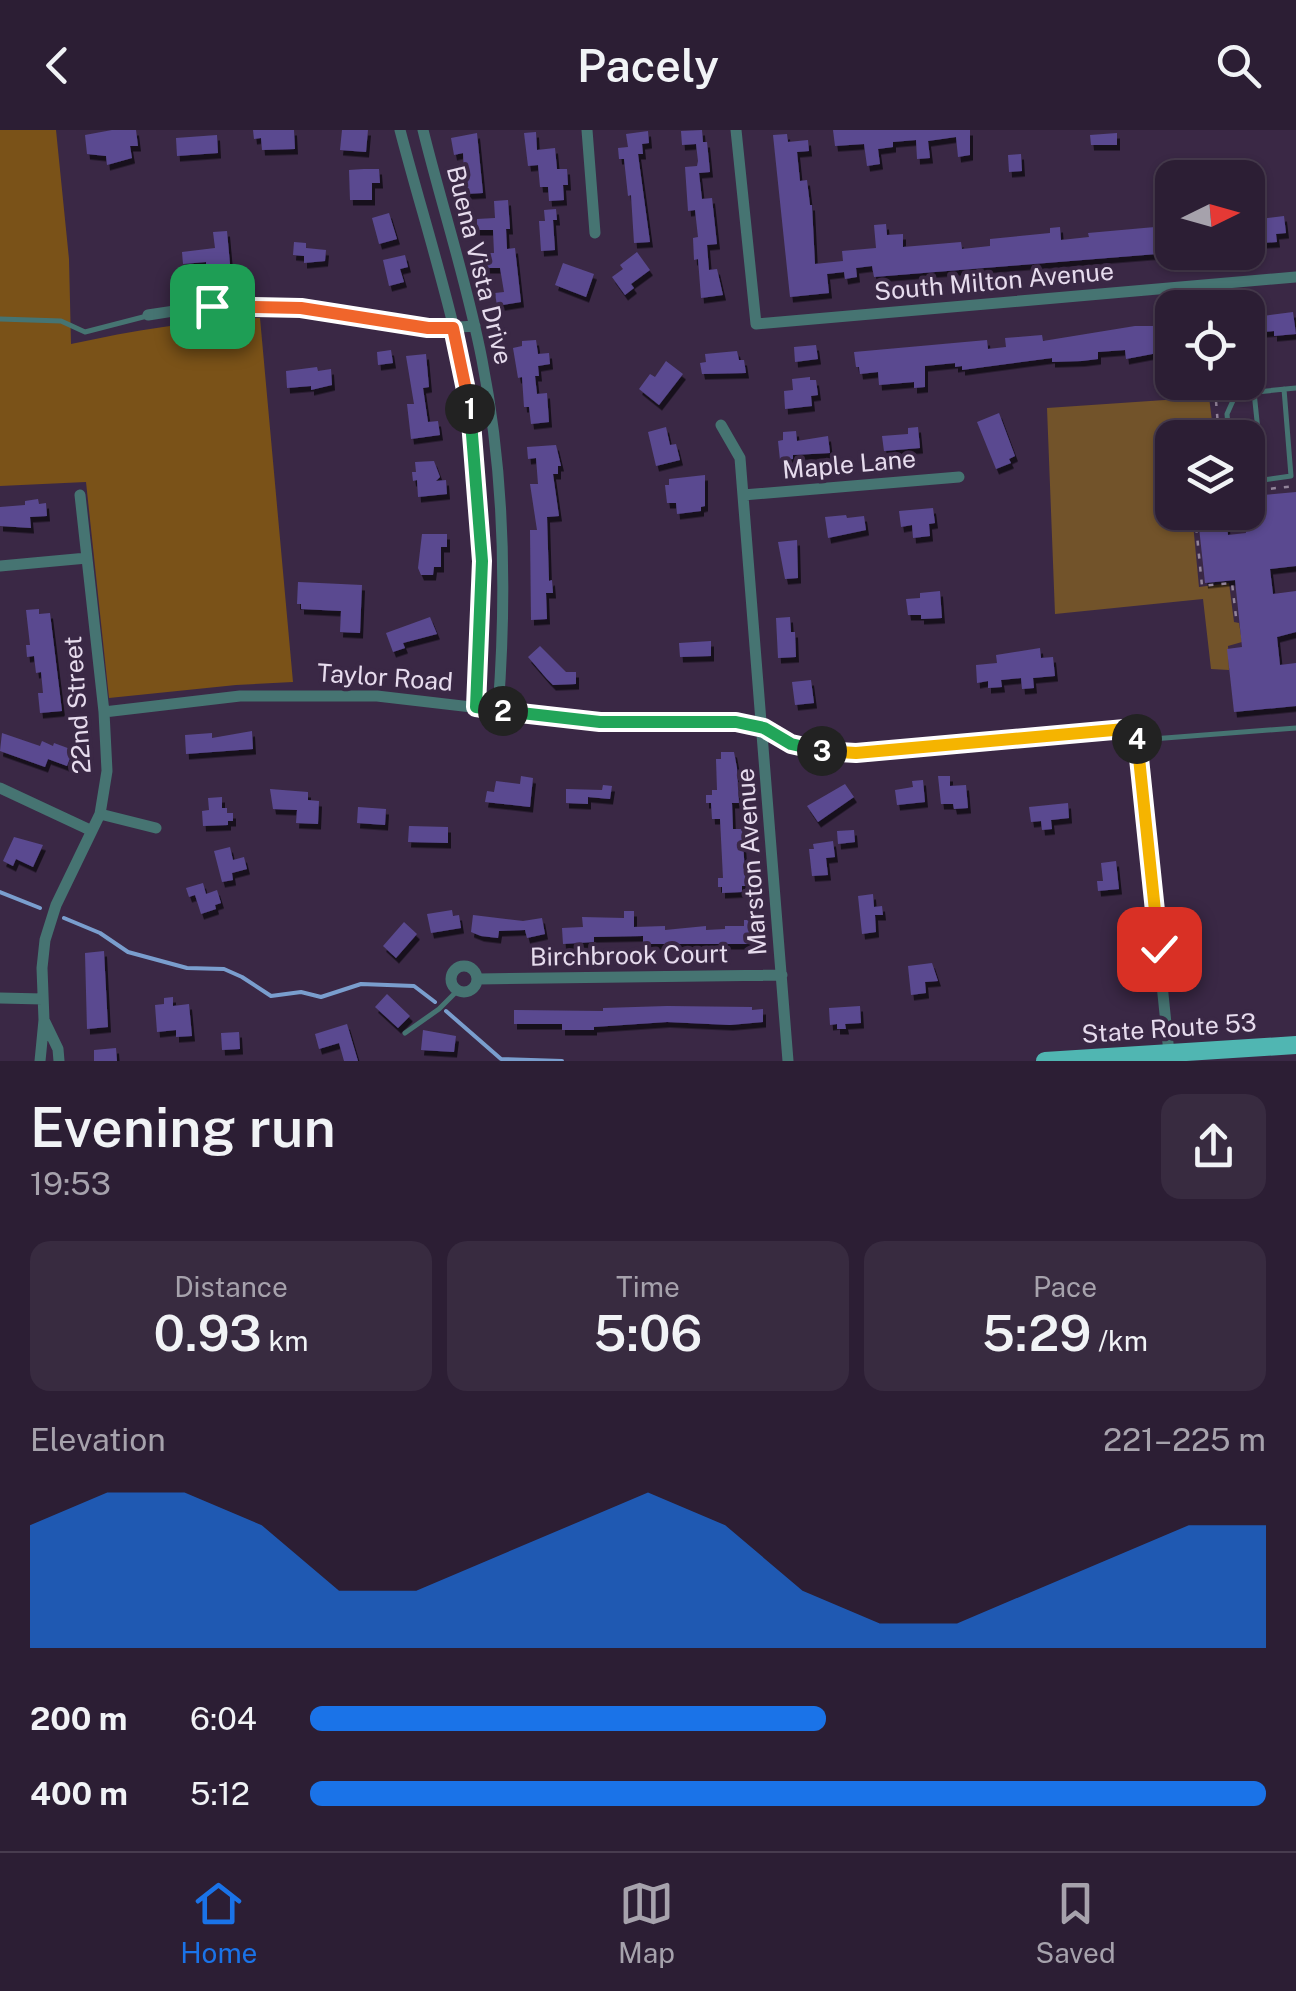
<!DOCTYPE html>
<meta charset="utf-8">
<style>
:root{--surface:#2c1e34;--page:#382b40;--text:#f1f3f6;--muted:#a6a2ac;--line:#483c4f;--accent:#1a73e8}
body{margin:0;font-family:"Public Sans",sans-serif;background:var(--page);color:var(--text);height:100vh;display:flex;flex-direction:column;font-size:38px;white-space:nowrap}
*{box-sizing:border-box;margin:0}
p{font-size:32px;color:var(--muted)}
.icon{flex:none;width:55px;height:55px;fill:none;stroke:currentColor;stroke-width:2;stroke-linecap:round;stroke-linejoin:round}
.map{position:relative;height:931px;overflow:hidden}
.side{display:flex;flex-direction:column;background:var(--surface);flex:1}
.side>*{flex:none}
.needle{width:65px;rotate:85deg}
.controls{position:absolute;left:1155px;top:30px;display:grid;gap:20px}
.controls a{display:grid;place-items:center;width:110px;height:110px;border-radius:20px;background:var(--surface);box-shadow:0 2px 8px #0004,0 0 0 2px var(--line);font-size:50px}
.pin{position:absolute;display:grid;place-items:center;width:85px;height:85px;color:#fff;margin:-42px;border-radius:20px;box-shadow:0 5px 15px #0006}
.km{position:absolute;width:50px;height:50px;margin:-25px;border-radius:50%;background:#222;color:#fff;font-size:28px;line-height:50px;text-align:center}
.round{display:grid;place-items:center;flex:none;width:105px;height:105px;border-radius:20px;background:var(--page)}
.summary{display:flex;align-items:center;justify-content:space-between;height:170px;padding:0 30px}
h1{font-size:55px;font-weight:600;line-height:75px}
.stats{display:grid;grid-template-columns:repeat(3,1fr);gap:15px;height:170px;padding:10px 30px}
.stats div{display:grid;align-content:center;border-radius:20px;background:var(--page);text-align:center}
.stats b{font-size:50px;font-weight:600}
.stats small{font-size:28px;font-weight:400}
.stats p{font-size:28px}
.chart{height:280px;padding:20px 30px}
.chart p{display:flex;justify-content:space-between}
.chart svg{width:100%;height:180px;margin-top:10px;fill:var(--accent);opacity:.7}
ul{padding:0 30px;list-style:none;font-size:32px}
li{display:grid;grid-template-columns:160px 120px 1fr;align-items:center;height:75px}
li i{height:25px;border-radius:12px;background:var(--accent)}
header{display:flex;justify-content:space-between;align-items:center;height:130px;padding:0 30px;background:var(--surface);font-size:45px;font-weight:600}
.tab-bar{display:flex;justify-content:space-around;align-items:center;height:140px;border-top:2px solid var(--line);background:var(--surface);font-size:28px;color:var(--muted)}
.tab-bar a{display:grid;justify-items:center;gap:5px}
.tab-bar .on{color:var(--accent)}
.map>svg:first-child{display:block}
.green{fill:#72532a}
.forest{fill:#7a5218}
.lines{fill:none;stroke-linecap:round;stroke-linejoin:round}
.stream{stroke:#7a9ece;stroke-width:4}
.building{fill:#5a4a90;filter:url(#shadow)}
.path{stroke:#93849b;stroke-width:2.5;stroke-dasharray:5 8;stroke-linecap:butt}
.service{stroke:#467472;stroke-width:5}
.minor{stroke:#467472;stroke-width:11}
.primary{stroke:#50b6b2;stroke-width:18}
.split-1-casing{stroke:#fff;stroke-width:20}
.split-2-casing{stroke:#fff;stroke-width:20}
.split-3-casing{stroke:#fff;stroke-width:20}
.split-4-casing{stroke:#fff;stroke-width:20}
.split-5-casing{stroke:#fff;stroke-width:20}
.split-1{stroke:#f0652b;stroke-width:12}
.split-2{stroke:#22a559;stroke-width:12}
.split-3{stroke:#22a559;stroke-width:12}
.split-4{stroke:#f5b400;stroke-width:12}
.split-5{stroke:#f5b400;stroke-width:12}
.labels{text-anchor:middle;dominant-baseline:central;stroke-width:8;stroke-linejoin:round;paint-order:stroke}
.street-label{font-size:25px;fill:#e6dbed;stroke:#3a2845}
</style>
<header><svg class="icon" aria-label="back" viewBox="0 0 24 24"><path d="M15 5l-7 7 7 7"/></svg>Pacely<svg class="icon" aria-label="search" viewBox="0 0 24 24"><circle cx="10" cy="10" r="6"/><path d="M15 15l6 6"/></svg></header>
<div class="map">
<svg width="1296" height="931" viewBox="0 0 1296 931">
<defs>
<filter id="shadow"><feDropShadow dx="3" dy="5.5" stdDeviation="0" flood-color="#0009"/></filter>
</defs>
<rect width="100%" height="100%" fill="#3a2845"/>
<path class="green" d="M1209,267L1214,307L1172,308V382L1192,383L1199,457L1229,453L1234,492L1239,493L1242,512L1228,516L1229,540L1211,539L1203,469L1055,484L1047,278Z"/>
<path class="forest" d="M0,0H56L69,129L71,214C135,200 195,190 260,188L293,552L236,555L109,568L86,352L0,356Z"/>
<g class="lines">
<path class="stream" d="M0,762L40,778
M64,788L100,803L128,822L187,838L224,839L242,847L271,866L301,862L321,867L361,854L414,856L435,872
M446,881L501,929L562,931"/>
</g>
<path class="building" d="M112,0H136L138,16H130L132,28L107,35L106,26L87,24L85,5Z
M253,0H294L295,19L262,20L261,8L254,9Z
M342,0H368L366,22L340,20Z
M702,0L703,12H707L710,42L699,43L702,69L712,68L717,114L707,115L709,140L717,139L723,165L701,168L698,129L694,130L693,108L698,107L695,80L688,81L685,37L697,36L698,31L696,14L682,15L681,1Z
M833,0H970V25L958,27L956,7L928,11L930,28L917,29L916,10L893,12V17L878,19L880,34L867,36L864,14L835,16Z
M648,1L649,13L642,14L643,24H638L650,112L634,113L631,65L628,66L624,29H619L618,18L628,17L626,4Z
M536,2L537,20L555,18L557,39H567L568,55H563L564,70L549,71L548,57H540L538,35L528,36L524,3Z
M477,3L483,63L465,64L463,23L454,25L451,8Z
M1117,3V15H1091L1090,5Z
M787,4L788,12L808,10L809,21L797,22L800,51L807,50L810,75H812L815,134L843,131L842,121L876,118L874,95L886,94L887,105L903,104V117L961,112L962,119L990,116V109L1050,103V98L1060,97L1061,110L1089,107L1088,103L1155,97L1157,124L874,147L872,136L856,138L857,147L845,149L844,142L827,144L829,163L790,167L773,5Z
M217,5L218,23L177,26L176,8Z
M1021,24L1022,41L1009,42L1008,25Z
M364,39H379L380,53H372V70H350L349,40Z
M508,70L510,99H506L507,119L515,118L521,172L497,176L495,163L504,162L500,138H487L486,123H494L493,100H477V89L495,88L494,71Z
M556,79L557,90H553L555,120L541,121L539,91H545L544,80Z
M389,83L397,109L379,114L372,88Z
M1259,85V89L1284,86L1286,103L1276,104L1277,112L1248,114V86Z
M227,101L230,134H224L225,144L213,145L211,135H206V132L183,134L182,122L215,118L213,102Z
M294,112L306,113V118L326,120L325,131L304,133V126L293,125Z
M637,122L650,140L631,154L634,158L625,165L612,147L623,139L620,135Z
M405,125L408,137L400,139L404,152L389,156L383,130Z
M563,133L594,144L586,167L555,155Z
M1293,182L1296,204L1274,206V201L1249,203L1248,188Z
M1135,196H1160L1161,205L1171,204L1172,228L1163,229V222L1126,229L1125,220L1098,222V229L1082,231L1052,232V228L962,240V236L955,237V233L925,236V257L914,258V252L879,255L878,242L860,244L859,237H856L854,222L987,210L988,219L1006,217L1005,208L1042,205L1043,211Z
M536,210L538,224L549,223L550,234L538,236L539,246H535L537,264L547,263L549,292L531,294L529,277H524L522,247L518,248L513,218L522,216V211Z
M816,215L818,229L795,232L794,217Z
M391,220L393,233L378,235L377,222Z
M737,221L739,230H744L746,243L702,244L700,233L706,232L705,224Z
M426,224L429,257L423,258L428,292L438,291L440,305L411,309L407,274H414L406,226Z
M666,231L683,244L659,275L639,259L650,244L655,247Z
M317,237L318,241L331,239L332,255L311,260V256L287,258L286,241Z
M810,247V250H816L818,265L811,266L812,276L785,279L784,261L793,260L792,249Z
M999,283L1015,326L1009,329L1011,333L996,339L977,292Z
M666,297L670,315L676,314L680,330L656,336L648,302Z
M918,297L920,318L884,321L882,306L908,304V298Z
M796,301L797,311L828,306L830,323L793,325V329L780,330L778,311L783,310V302Z
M556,315L561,336H558V344H553L559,386L547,387L549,451L552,450L553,463H546L547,489L531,490L530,400H537L530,354H538L536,328L528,329L527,317Z
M434,331L440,347L436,351L446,350L447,364L418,367L417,350L413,351L412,342H416L415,332Z
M705,345V376L701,377V381L677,384L676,373H667L665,355H669V349Z
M1263,362V365L1296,362V436L1270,439L1273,464L1296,461V502L1277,507L1280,535L1296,533V576L1234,582L1227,519L1242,517L1235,450L1205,453L1198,388L1226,385L1228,405L1246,403L1244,382H1248V364Z
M38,369L39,374L46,373L47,386L30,387L31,398L0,396V377L25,375V371Z
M933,378L935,393L929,394L930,406L913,408L912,395L901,397L899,381Z
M846,385L847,388L864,386L866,400L828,408L825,387Z
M422,404H447V417H441V437H434L433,445H421L418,438Z
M797,410L798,448L785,449L778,412Z
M298,452L362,455L360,503L340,502L341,481L301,479V474H297Z
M940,461L942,488L921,489V485H908L906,469L920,468V463Z
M39,479V484L50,483L62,581L40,583L38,563H43L41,542L36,543L34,526L27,527L26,515H30L26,480Z
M430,487L437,504L403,513L405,518L393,522L386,503Z
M790,487L791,502H795L796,527L778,528L776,488Z
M711,511V526L680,527L679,513Z
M540,516L566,542H576V554L553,555L547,549L528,527Z
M1040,518L1041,528L1053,527L1055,546L1033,548L1034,558L1022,559L1021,548L1001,550L1002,557L988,558V551L977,553L976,535L997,533L996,525Z
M811,550L814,573L795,575L792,552Z
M252,601L253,619L186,624L185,605L212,603V608Z
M2,603L40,616L42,611L53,616L54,613L73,620L67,636L48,629L45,637L0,621Z
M721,622H734L737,638L739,673H732L733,699H742L746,756H742V762L722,763V757H718V748H723L720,689H712L711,673H706V665H712V660H717L716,629H721Z
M521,646L533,648L530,677L485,672L487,661L494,662L496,651L520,654Z
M938,646H950V656L966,655L968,678L954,679L953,674H941Z
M923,650L925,672L897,675L895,660L913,657L912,651Z
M845,654L854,667L818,692L807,676Z
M603,655L612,656L610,669L588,667V674L566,673V659L602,660Z
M270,659L308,662V670L319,671L318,694L296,693L297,680L273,679Z
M222,667V678H227V683H233V691H228V695L203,696L202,681L209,680L208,668Z
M1068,673L1069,688L1051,690L1052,699L1042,700L1041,691L1031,692L1029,677Z
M358,677L386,679L385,695L357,693Z
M409,696L448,697V713L408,712Z
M854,700L855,712L838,714L837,701Z
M14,707L43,715L33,737L16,729L13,736L3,731Z
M833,711L835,727L826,728L828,745L812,746L809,719H814L813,714Z
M230,717L233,730L244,727L247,739L232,743L233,750L222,752L214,721Z
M1116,731L1119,759L1098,761L1097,751H1103L1101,733Z
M203,753L206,764L217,760L221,773L215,775L216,779L201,784L195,765L189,767L186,758Z
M873,764L874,777L882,776L883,785H875L876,802L862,804L858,766Z
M452,780L453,786L459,785L461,798L431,803L427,784Z
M624,781H634V797L665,796V800L706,796V800L725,799V796H744V790H756L757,804H748V814H643V806L594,807V812L563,814L562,798L583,797L582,787L624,788Z
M473,785L523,791L542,788L545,804L527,808L525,800L499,801L498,808L481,806L471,802Z
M404,792L417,804L396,828L383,816Z
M104,821L108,897L87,899L85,823Z
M932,833L938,851L925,852L926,863L911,865L908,836Z
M387,864L410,886L398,898L375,877Z
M173,867V876L189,874L192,906L176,907V900L157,902L155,875L164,874V868Z
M667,876L752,877V880L763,879V892L730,895L667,892L594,897V900H562V894H514V880L603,881V878Z
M860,876L861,893L845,894L846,899H837V894L830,895L829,878Z
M347,894L358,931H344L339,913L319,919L315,904Z
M423,900L456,906L454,922L421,920Z
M239,902L240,919L222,920L221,903Z
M116,918L117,931H94V920Z"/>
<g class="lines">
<path class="path" d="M1216,271L1219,308
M1258,360L1296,356
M1221,382L1195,385L1202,456L1232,453L1236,487H1239"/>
<path class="service" d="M0,189L61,191L85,202L147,186
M1254,262L1263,349
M1229,308L1227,284L1236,264L1296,258
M1248,352L1291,346L1284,259
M1139,610L1296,598
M405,903L439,879L457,861"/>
<path class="minor" d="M400,0C427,103 462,205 475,311C485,400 481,488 477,577
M423,0C442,77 467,152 482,230C505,346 507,462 498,580
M587,0L595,103
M736,0L756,194L1296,147
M148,185C199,176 251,172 304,179C362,186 416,201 475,196
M721,295L740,328L788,931
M743,365L959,347
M0,436L87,428
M104,582L240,566H377L600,592H736L764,598L791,614L856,623L1136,599L1169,923
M0,658L90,700
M100,684L156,698
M451 849a13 13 0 1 1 26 0a13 13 0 1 1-26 0Z
M478,849L782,845
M0,868L43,869
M44,890L58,919L59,931
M40,931L44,890L42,838L45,810L56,775L100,684L107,641L104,582L80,365"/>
<path class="primary" d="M1045,931L1296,915"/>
</g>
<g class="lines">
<g class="split-1-casing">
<path id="split-1" d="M212,176L301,178L428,198H453L470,279"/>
</g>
<g class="split-2-casing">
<path id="split-2" d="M470,279L482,431L476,577L503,581"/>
</g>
<g class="split-3-casing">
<path id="split-3" d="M503,581L600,592H736L764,598L791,614L822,621"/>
</g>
<g class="split-4-casing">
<path id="split-4" d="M822,621L856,623L1136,598L1137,609"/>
</g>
<g class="split-5-casing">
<path id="split-5" d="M1137,609L1159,819"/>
</g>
<use href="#split-1" class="split-1"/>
<use href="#split-2" class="split-2"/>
<use href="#split-3" class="split-3"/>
<use href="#split-4" class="split-4"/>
<use href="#split-5" class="split-5"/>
</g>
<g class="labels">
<g class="street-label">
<text transform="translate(480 135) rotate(76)">Buena Vista Drive</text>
<text transform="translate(994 151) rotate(-5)">South Milton Avenue</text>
<text transform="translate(849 334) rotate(-5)">Maple Lane</text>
<text transform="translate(385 547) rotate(4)">Taylor Road</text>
<text transform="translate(77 575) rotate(-94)">22nd Street</text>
<text transform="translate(751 732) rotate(-94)">Marston Avenue</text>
<text transform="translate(629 825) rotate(-1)">Birchbrook Court</text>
<text transform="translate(1169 898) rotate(-4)">State Route 53</text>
</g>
</g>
</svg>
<div class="controls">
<a><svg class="needle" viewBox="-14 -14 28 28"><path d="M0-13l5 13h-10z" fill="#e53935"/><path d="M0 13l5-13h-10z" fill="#a6a2ac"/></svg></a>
<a><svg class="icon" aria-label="locate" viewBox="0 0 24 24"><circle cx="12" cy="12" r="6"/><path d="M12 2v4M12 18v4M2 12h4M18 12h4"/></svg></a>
<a><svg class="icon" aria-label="layers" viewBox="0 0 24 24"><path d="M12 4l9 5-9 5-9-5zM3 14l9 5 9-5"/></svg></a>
</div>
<div class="pin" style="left:212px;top:176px;background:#1e9e55"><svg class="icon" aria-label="arrive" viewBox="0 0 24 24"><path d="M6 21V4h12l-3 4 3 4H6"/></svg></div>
<div class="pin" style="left:1159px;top:819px;background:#d93025"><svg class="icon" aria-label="check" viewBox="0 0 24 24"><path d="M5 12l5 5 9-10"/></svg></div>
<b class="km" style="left:470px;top:279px">1</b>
<b class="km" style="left:503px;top:581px">2</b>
<b class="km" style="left:822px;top:621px">3</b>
<b class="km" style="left:1137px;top:609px">4</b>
</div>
<section class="side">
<div class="summary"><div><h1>Evening run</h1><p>19:53</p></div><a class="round"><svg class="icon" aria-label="share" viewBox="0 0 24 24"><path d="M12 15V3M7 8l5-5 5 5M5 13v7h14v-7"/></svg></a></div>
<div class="stats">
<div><p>Distance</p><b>0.93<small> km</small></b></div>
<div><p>Time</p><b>5:06</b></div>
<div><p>Pace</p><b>5:29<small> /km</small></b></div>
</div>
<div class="chart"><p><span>Elevation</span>221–225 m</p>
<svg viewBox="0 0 160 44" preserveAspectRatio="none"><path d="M0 44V14L10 6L20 6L30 14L40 30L50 30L60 22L70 14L80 6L90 14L100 30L110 38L120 38L130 30L140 22L150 14L160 14V44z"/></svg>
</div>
<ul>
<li><b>200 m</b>6:04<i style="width:54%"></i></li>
<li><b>400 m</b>5:12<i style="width:100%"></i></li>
</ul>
</section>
<nav class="tab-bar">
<a class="on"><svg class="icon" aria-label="home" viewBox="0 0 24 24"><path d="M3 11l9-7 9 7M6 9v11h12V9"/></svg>Home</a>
<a><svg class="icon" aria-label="map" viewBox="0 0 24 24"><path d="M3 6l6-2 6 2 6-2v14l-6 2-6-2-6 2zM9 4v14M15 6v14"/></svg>Map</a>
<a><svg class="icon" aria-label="saved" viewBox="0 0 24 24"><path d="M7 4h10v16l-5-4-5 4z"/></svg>Saved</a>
</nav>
